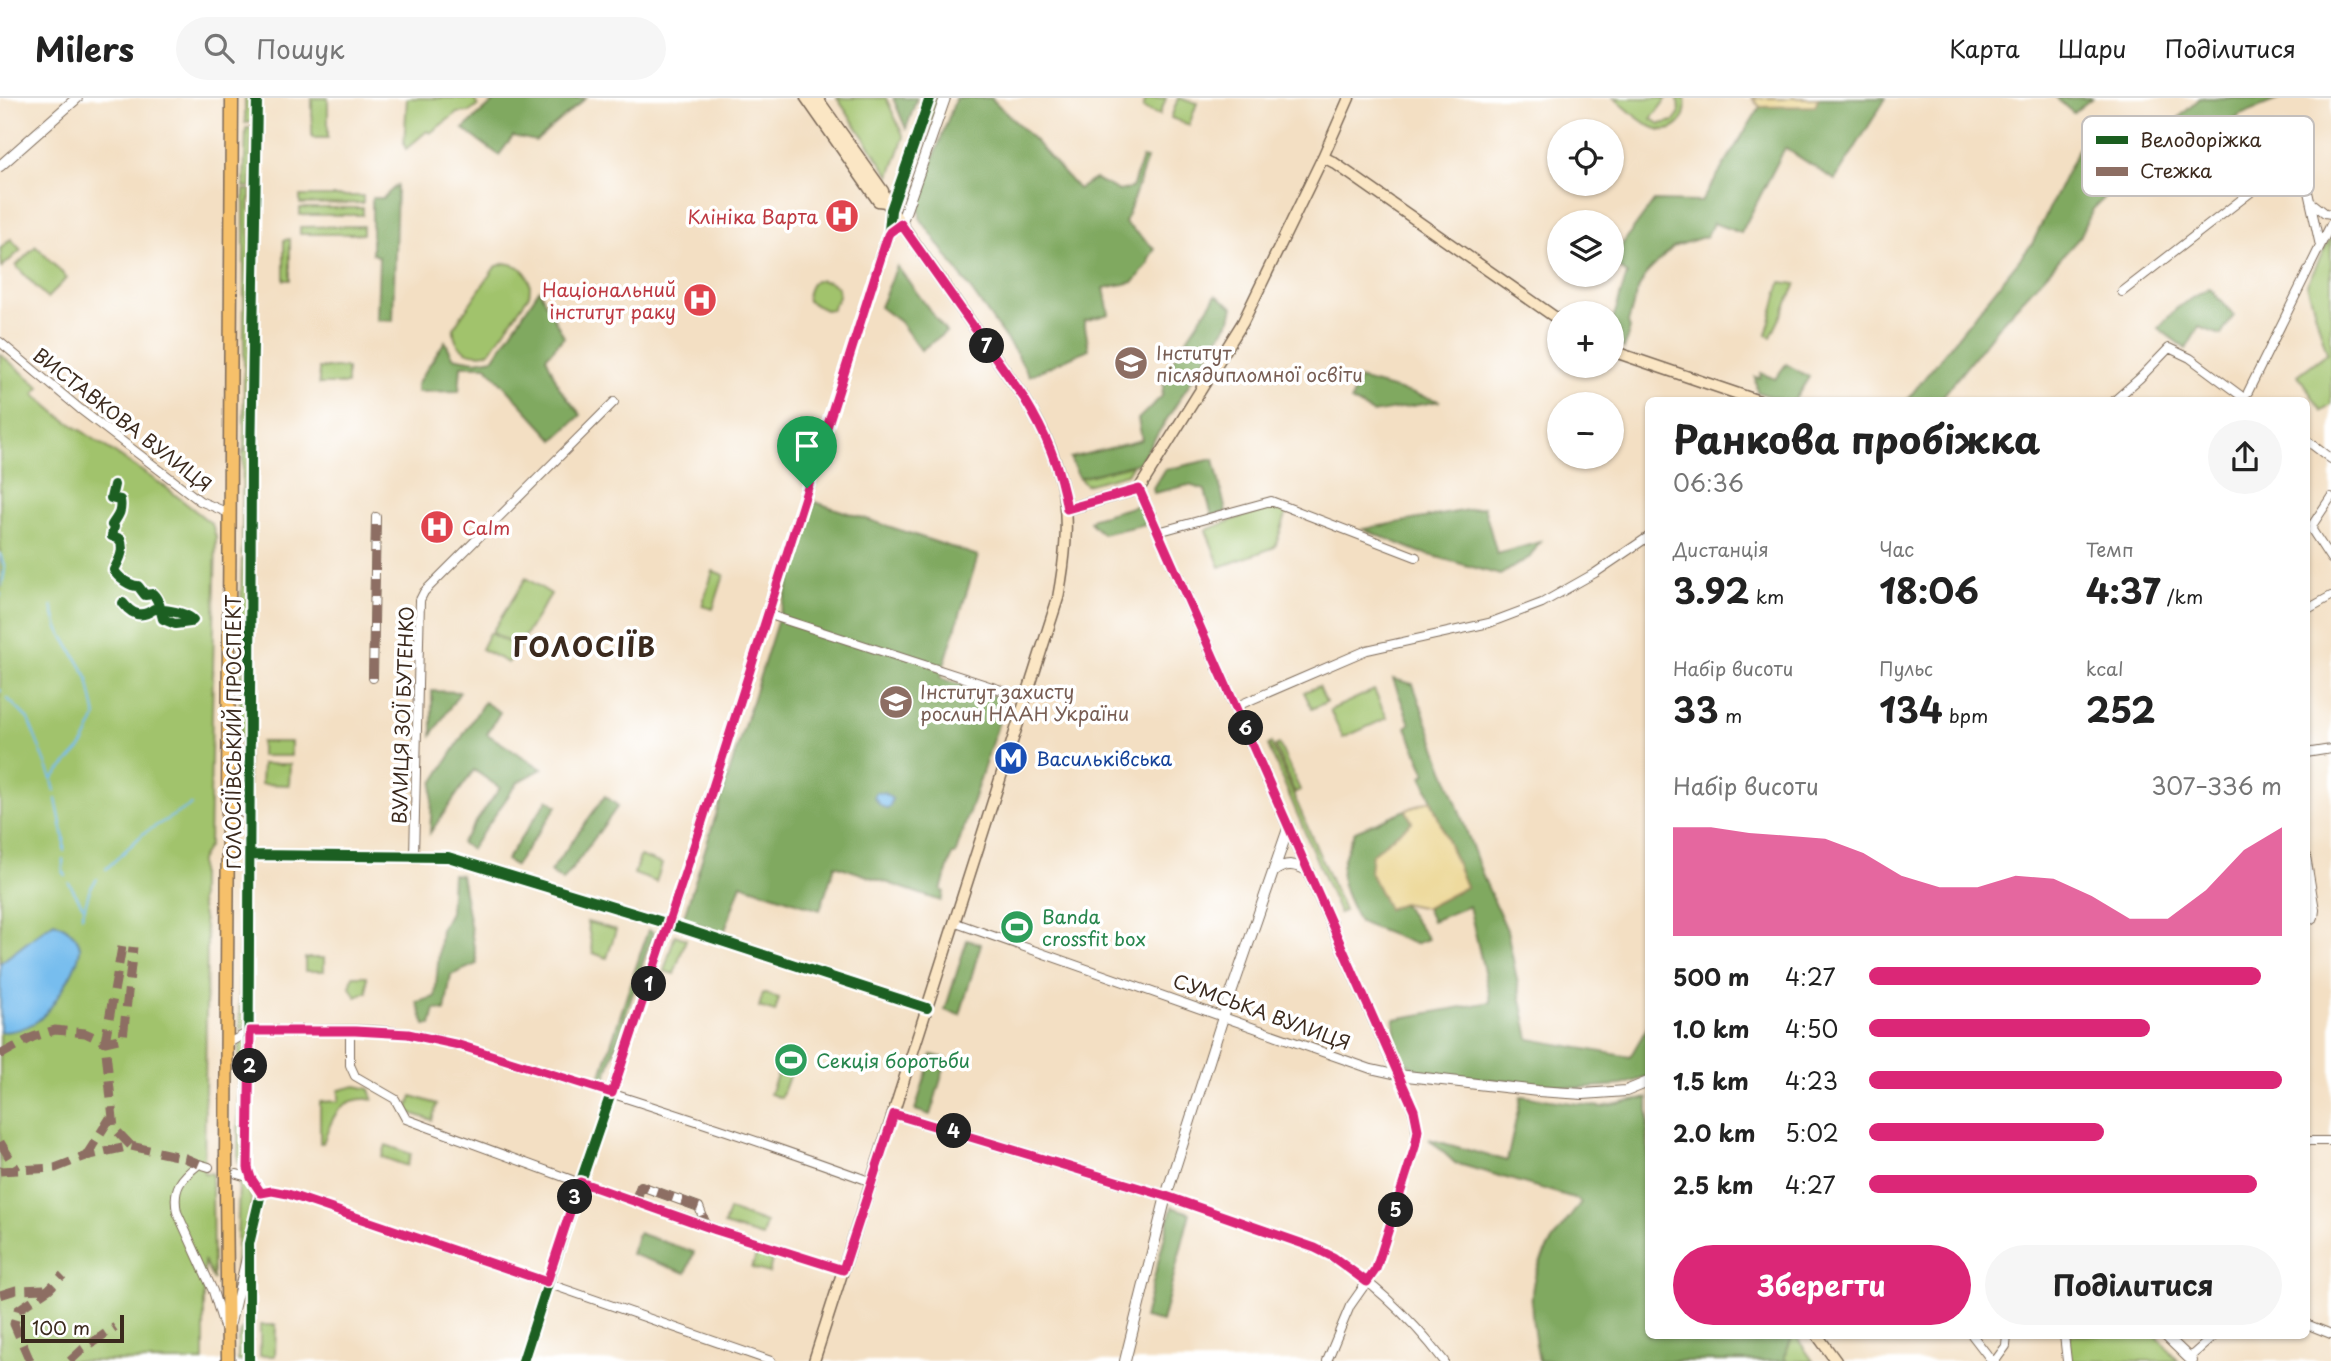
<!DOCTYPE html>
<html lang="uk">
<meta charset="utf-8">
<style>
:root{--surface:#fff;--page:#f6f6f6;--text:#222;--muted:#767676;--line:#e0e0e0;--accent:#db2777}
body{margin:0;font-family:"Playpen Sans",sans-serif;background:var(--page);color:var(--text);height:100vh;display:flex;flex-direction:column;font-size:26px;white-space:nowrap}
*{box-sizing:border-box;margin:0}
p{font-size:23px;color:var(--muted)}
.icon{flex:none;width:38px;height:38px;fill:none;stroke:currentColor;stroke-width:2;stroke-linecap:round;stroke-linejoin:round}
.map{position:relative;flex:1;overflow:hidden}
.panel{position:absolute;left:1645px;top:299px;width:665px;height:942px;display:flex;flex-direction:column;background:var(--surface);border-radius:10px;box-shadow:0 2px 5px #0004}
.panel>*{flex:none}
.controls{position:absolute;left:1547px;top:21px;display:grid;gap:14px}
.controls a{display:grid;place-items:center;width:77px;height:77px;border-radius:50%;background:var(--surface);box-shadow:0 2px 5px #0004;font-size:35px}
.scale{position:absolute;left:21px;bottom:18px;width:103px;box-sizing:border-box;padding-left:7px;border:4px solid #3b2a1e;border-top:0;font-size:19px;line-height:24px;white-space:nowrap;color:#3b2a1e;-webkit-text-stroke:5px #fff;paint-order:stroke}
.pin{position:absolute;display:grid;place-items:center;width:60px;height:60px;color:#fff;margin:-72px -30px;border-radius:50% 50% 50% 0;rotate:-45deg;box-shadow:0 0 7px #0007}
.pin .icon{rotate:45deg}
.km{position:absolute;width:35px;height:35px;margin:-18px;border-radius:50%;background:#222;color:#fff;font-size:19px;line-height:35px;text-align:center}
.round{display:grid;place-items:center;flex:none;width:74px;height:74px;border-radius:37px;background:var(--page)}
.headline{display:flex;align-items:center;justify-content:space-between;height:119px;padding:0 28px}
h1{font-size:38px;font-weight:700;line-height:52px}
.figures{display:grid;grid-template-columns:repeat(3,1fr);gap:10px;height:119px;padding:7px 28px}
.figures div{display:grid;align-content:center}
.figures b{font-size:35px;font-weight:700}
.figures small{font-size:19px;font-weight:400}
.figures p{font-size:19px}
.chart{height:196px;padding:14px 28px}
.chart p{display:flex;justify-content:space-between}
.chart svg{width:100%;height:126px;margin-top:7px;fill:var(--accent);opacity:.7}
.action{display:flex;gap:14px;margin-top:auto;padding:14px 28px}
.action a{flex:1;height:80px;border-radius:42px;background:var(--accent);color:#fff;font-size:28px;font-weight:700;line-height:80px;text-align:center}
.action a+a{background:var(--page);color:var(--text)}
ul{padding:0 28px;list-style:none;font-size:23px}
li{display:grid;grid-template-columns:112px 84px 1fr;align-items:center;height:52px}
li i{height:18px;border-radius:9px;background:var(--accent)}
header{display:flex;align-items:center;gap:42px;box-sizing:border-box;height:98px;padding:0 35px;background:var(--surface);border-bottom:2px solid var(--line)}
header strong{font-size:33px}
nav{display:flex;gap:38px;margin-inline-start:auto;font-size:24px}
.search{width:490px;height:63px;background:var(--page);display:flex;align-items:center;gap:18px;box-sizing:border-box;padding:0 24px;border-radius:38px;color:var(--muted);font-size:26px}
.map>svg:first-child{display:block}
.green{fill:#a1c36c;stroke:#6e7645;stroke-width:2}
.forest{fill:#80a960;stroke:#5e6a3f;stroke-width:2}
.sand{fill:#eeda9e;stroke:#94825e;stroke-width:2}
.water{fill:#77bdee;stroke:#597486;stroke-width:2}
.lines{fill:none;stroke-linecap:round;stroke-linejoin:round}
.stream{stroke:#77bdee;stroke-width:2}
.minor-casing{stroke:#7b6958;stroke-width:10}
.tertiary-casing{stroke:#7b6958;stroke-width:12}
.secondary-casing{stroke:#7b6958;stroke-width:13}
.trunk-casing{stroke:#7b6958;stroke-width:15}
.minor{stroke:#fff;stroke-width:8}
.tertiary{stroke:#fff;stroke-width:10}
.secondary{stroke:#fbe6c4;stroke-width:10}
.trunk{stroke:#f6c06b;stroke-width:12}
.trunk-bridge-casing{stroke:#7b6958;stroke-width:15;stroke-linecap:butt}
.trunk-bridge{stroke:#f6c06b;stroke-width:12}
.quiet{stroke:#8d6e63;stroke-width:9;stroke-dasharray:18 9;stroke-linecap:butt}
.cycleway-casing{stroke:#fff;stroke-width:15}
.cycleway{stroke:#1b5e20;stroke-width:10}
.route-casing{stroke:#fff;stroke-width:14}
.route{stroke:#db2777;stroke-width:9}
.labels{text-anchor:middle;dominant-baseline:central;stroke-width:7;stroke-linejoin:round;paint-order:stroke}
.health-label{font-size:19px;fill:#be3a42;stroke:#fff;text-anchor:end}
.education-label{font-size:19px;fill:#785e54;stroke:#fff;text-anchor:start}
.street-label{font-size:19px;fill:#3b2a1e;stroke:#fff}
.transit-label{font-size:19px;fill:#164399;stroke:#fff;text-anchor:start}
.leisure-label{font-size:19px;fill:#27864d;stroke:#fff;text-anchor:start}
.district-label{font-size:26px;font-weight:bold;letter-spacing:2px;fill:#3b2a1e;stroke:#fff}
.key{fill:#fff;stroke:#c4bfbc;stroke-width:2}
.key-label{font-size:19px;fill:#3b2a1e}
</style>
<header>
<strong>Milers</strong>
<div class="search"><svg class="icon" aria-label="search" viewBox="0 0 24 24"><circle cx="10" cy="10" r="6"/><path d="M15 15l6 6"/></svg>Пошук</div>
<nav><a>Карта</a><a>Шари</a><a>Поділитися</a></nav>
</header>
<div class="map">
<svg width="2331" height="1263" viewBox="0 0 2331 1263">
<rect width="100%" height="100%" fill="#fff"/>
<filter id="ink" filterUnits="userSpaceOnUse"><feTurbulence type="fractalNoise" baseFrequency=".0143" numOctaves="2"/><feDisplacementMap in="SourceGraphic" scale="14" xChannelSelector="R" yChannelSelector="G"/><feConvolveMatrix kernelMatrix="1 2 1 2 8 2 1 2 1" color-interpolation-filters="sRGB"/></filter>
<filter id="wash" filterUnits="userSpaceOnUse"><feTurbulence type="fractalNoise" baseFrequency=".00686" numOctaves="4" result="noise"/><feDisplacementMap in="SourceGraphic" scale="28" xChannelSelector="R" yChannelSelector="G"/><feGaussianBlur stdDeviation="1.57" result="paint"/><feColorMatrix in="noise" values="0 0 0 0 0 0 0 0 0 0 0 0 0 0 0 0 0 1.4 0 .05"/><feComposite in="paint" operator="in"/></filter>
<g filter="url(#wash)">
<rect width="100%" height="100%" fill="#f3dfc3"/>
<path class="green" d="M245,0H253V24L245,25Z
M312,0H328V40H312Z
M407,0H473L478,8L469,14L457,15L430,35L427,33L406,51L404,47Z
M837,0H886L904,39L890,78Z
M933,0H940L902,105L898,106Z
M1146,0H1166L1160,17L1143,11Z
M1178,0L1197,5L1189,27L1171,20Z
M1614,0H1667L1651,21L1660,26L1674,23L1679,16L1678,0H1685C1686,9 1686,18 1679,26C1658,46 1630,12 1614,0Z
M246,30H252L251,89H244Z
M244,92H250L249,350L244,351Z
M300,98H363V105L300,106Z
M300,110H363V117H300Z
M363,128V136H300V129Z
M2331,138V307L2322,313L2298,277L2327,255L2307,186Z
M11,141L21,152L2,169L0,151Z
M290,141V182H284V142Z
M36,148L67,180L47,200L16,168Z
M505,165C523,167 533,178 529,197L490,254C471,260 452,251 454,229L495,169Z
M817,182L831,184L838,190L839,199L831,212H825L808,203C806,196 810,185 817,182Z
M1781,184L1796,186L1771,239L1766,237Z
M0,256L40,289L34,296L61,319L164,388L212,426L216,439L209,747L200,762V804L207,839L204,1075H212L213,1182L204,1162V1263H0Z
M319,270H347V286H319Z
M243,353H249L248,457H242Z
M1133,366L1127,376L1086,387L1079,380Z
M1270,408L1287,414L1275,449L1220,469L1206,432Z
M242,461H248V572H240Z
M713,473L724,477L713,511L702,508Z
M526,480L551,496L508,565L481,551L489,535L510,545L492,534Z
M248,575L247,709L241,705L240,576Z
M1319,588L1326,604L1312,611L1304,594Z
M1374,592L1387,620L1343,640L1330,612Z
M261,644H291V658H261Z
M1271,645L1344,813L1339,815L1268,647Z
M1279,646L1300,692L1295,695L1275,648Z
M262,666H290L289,687L261,686Z
M640,758L662,766L656,784L634,776Z
M247,821V876H240L239,822Z
M587,824L616,832L607,860L593,855Z
M675,837L686,841L674,876L664,873Z
M305,860H324V873H305Z
M353,878H367V894L356,899L350,889Z
M246,879L247,926L240,933L239,880Z
M763,895L779,900L775,914L759,909Z
M247,938L246,1065L240,1066L238,1064L239,944Z
M779,972L790,976L781,1000L770,996Z
M356,988L370,991L373,1001C339,999 334,1016 323,1045H320V1004L339,1003V992Z
M412,998L437,1006L432,1022L407,1014Z
M386,1047L411,1056L407,1068L382,1059Z
M239,1084L246,1085L252,1102L236,1178Z
M729,1112L766,1125L762,1139L724,1127Z
M756,1157L772,1162L769,1175L752,1170Z
M260,1227H276L275,1258H260Z
M243,1229H246V1263H238V1242Z
M1791,1237H1795L1813,1263H1786L1784,1258L1792,1240Z
M2066,1237H2156L2178,1263H2069Z"/>
<path class="forest" d="M498,0H586L536,43L513,38L499,57L463,31Z
M893,0H917L906,31Z
M956,0H991L1035,43L1078,91L1095,81L1119,93L1132,90L1142,60L1147,61L1125,125L1155,151L1149,160V165L1134,184L1104,190L1109,216L1084,223L1089,251L1029,278L1018,258L920,120L919,99Z
M1818,0H1886L1835,82L1785,50L1741,135L1713,125L1707,138L1673,149L1647,175L1637,193L1628,225L1630,230L1624,250L1612,244V225L1627,176L1612,165V160L1654,103L1701,104L1760,9L1814,8Z
M2056,0H2092L2073,15Z
M2200,0H2282L2240,17L2172,75L2129,76L2093,111L2080,139L2003,223L1939,303H1906L2032,146L2083,41L2137,36L2170,28Z
M397,87L393,223L377,222L379,159L372,155V100H383Z
M897,168L946,234L921,252L900,224L880,209Z
M2209,190L2234,217L2221,237L2199,229L2186,251L2158,230L2177,210Z
M539,192L564,239L546,259L560,291L581,317L554,342L486,268H461L459,293L417,294V286L445,243L453,259L475,263L494,260Z
M1216,197L1233,209L1230,222L1139,365L1079,380L1070,360L1142,342L1138,321L1162,298L1165,274Z
M1786,266L1809,279L1794,303H1785L1757,294L1755,279L1760,280L1761,275L1775,281Z
M1359,281L1440,303L1373,315L1351,303Z
M1214,361L1226,414L1212,418L1205,392L1189,387L1154,395L1153,390L1164,372Z
M815,404L978,458L940,580L1006,602L955,757H952L941,792L944,794L941,803L835,767L820,812L741,786L724,835L683,821Z
M1139,407L1146,426L1102,436L1090,424L1093,420Z
M1484,409L1497,456L1540,444L1530,459L1500,477L1419,454L1363,431Z
M1393,581L1413,586L1484,781L1507,832L1529,941L1630,959L1648,928V979L1622,987L1578,990L1430,976C1396,967 1396,953 1394,921L1491,904L1469,808L1432,823L1426,810L1466,789L1422,678L1426,676L1406,629L1410,626Z
M432,593L460,594L432,637Z
M484,604L500,614L487,636L542,671L518,684L471,751L461,745L500,690L474,672L430,735L433,685Z
M605,698L618,708L563,783L550,774Z
M548,701L557,708L515,768L506,762Z
M1406,712L1412,724L1372,756L1389,811L1402,805L1428,841L1415,846L1359,824C1338,781 1335,778 1355,733Z
M452,776L461,777L477,866L451,877L445,913L435,911L431,927H425L417,904L435,899L441,831L450,814Z
M648,832L653,834L604,984L599,983Z
M967,842L981,846L960,917L945,912Z
M932,957L947,961L930,1017L915,1012Z
M1521,998L1601,1009L1648,1000V1237H1791L1792,1240L1784,1258L1786,1263H1539C1523,1182 1531,1168 1581,1105L1574,1100L1455,1065L1429,1041L1507,1063Z
M1172,1109L1190,1115L1162,1224L1144,1220Z
M638,1135L694,1154L686,1175L631,1156Z"/>
<path class="sand" d="M1752,0H1818L1815,8L1760,9Z
M1431,702L1466,789L1426,810L1402,805L1388,811L1370,774L1372,756L1412,724L1406,712Z"/>
<path class="water" d="M876,694L884,695L892,701L890,708L887,711L881,708L874,699Z
M54,824C65,828 78,837 80,849C81,866 50,915 36,924C26,930 12,934 0,934V865Z"/>
<g class="lines">
<path class="stream" d="M0,456L5,470L2,488
M0,498L1,495
M52,508L58,530L88,580L96,619L82,649L52,681
M0,592L1,593
M7,600L28,621L51,678L55,693
M56,701L64,740V753
M63,761V773L66,778
M106,771L144,735L191,707
M69,785L83,808
M82,818L90,791L97,781"/>
</g>
</g>
<g filter="url(#ink)">
<g class="lines">
<g class="minor-casing">
<path id="minor" d="M2311,104L2325,115L2331,116
M2122,194L2286,67L2295,65L2303,71L2320,148
M0,244L80,311L200,403L231,416
M2248,294L2331,126
M2114,303L2140,280L2169,250L2190,260L2248,303
M2306,342L2331,361
M2331,399L2313,426L2312,432L2331,461
M1158,434L1271,403L1416,459
M2306,512L2331,498
M767,516L1026,600
M373,580L376,419
M1237,608L1367,552L1489,525L1542,505L1595,475L1648,439
M2306,655L2331,651
M230,706L250,720
M251,757L448,759L669,826L927,910
M414,758L420,502L424,494L614,304
M2306,758L2315,812L2314,819L2306,825
M956,825L1371,971L1398,977C1409,1003 1420,1020 1415,1049L1376,1171L1350,1208L1327,1263
M350,933V967L355,978L395,1001L406,1021L572,1082L706,1127
M227,946L250,933H256C304,933 364,928 410,936C465,946 517,965 569,982C671,1014 771,1047 872,1084
M2306,1043H2331
M209,1069L199,1066C181,1080 172,1090 177,1114L213,1193L224,1229
M237,1076L251,1080
M261,1095C283,1091 306,1102 328,1109L771,1263
M1166,1098L1315,1150C1365,1175 1410,1219 1444,1263
M635,1104L641,1088L699,1109L706,1127L710,1129L843,1172
M231,1225L246,1160
M2306,1226L2331,1236
M1972,1237L1992,1263
M2064,1237L2067,1263
M2190,1259L2215,1237
M249,1263V1146L261,1095L251,1080L248,1070L251,363L257,0
M523,1263L582,1080L669,826L889,133L891,112
M1995,1263L2006,1248L2007,1237"/>
</g>
<g class="tertiary-casing">
<path id="tertiary" d="M0,68L77,0
M891,112L930,0
M901,126L945,0
M1139,391L1398,977L1538,993L1583,996L1626,993L1648,984
M1273,774C1286,764 1295,766 1309,773
M894,1016L1166,1098
M2165,1237L2192,1263
M1125,1263L1166,1098L1226,910L1289,728"/>
</g>
<g class="secondary-casing">
<path id="secondary" d="M806,0L878,103L886,104
M1323,59L1333,64L1559,222
M1612,253L1759,303
M1067,411L1139,391L1243,224L1323,59L1349,0
M1817,1237L1836,1263
M814,1263L1058,500C1073,418 1069,372 1024,300L886,104L883,93L817,0"/>
</g>
<g class="trunk-casing">
<path id="trunk" d="M226,1057L232,0
M226,1094L228,1263"/>
</g>
<use href="#minor" class="minor"/>
<use href="#tertiary" class="tertiary"/>
<use href="#secondary" class="secondary"/>
<use href="#trunk" class="trunk"/>
<g class="trunk-bridge-casing">
<path id="trunk-bridge" d="M226,1094V1057"/>
</g>
<use href="#trunk-bridge" class="trunk-bridge"/>
<path class="quiet" d="M373,580L376,419
M122,849L105,944L114,1030L131,1048
M0,957L33,939L55,932L85,935L105,944L123,940L133,849
M0,1044L17,1072
M86,1058L112,1017
M0,1073L55,1070L86,1058L131,1048L185,1060L199,1066
M706,1127L635,1104L641,1088L699,1109L706,1127L710,1129L843,1172
M0,1197L16,1192L48,1191
M30,1263L14,1226L18,1212L49,1191L63,1177
M70,1263L83,1251L115,1229"/>
<g class="cycleway-casing">
<path id="cycleway" d="M114,387L111,400L120,402C122,414 118,418 112,427L114,429L112,438L120,441C125,453 119,462 114,472C118,480 130,488 138,488L145,497L153,496C159,502 161,512 163,521L175,526L190,524L193,522C186,514 166,512 154,511C142,520 132,517 123,505
M251,757L448,759L669,826L927,910
M249,1263V1146L261,1095L251,1080L248,1070L251,363L257,0
M523,1263L582,1080L669,826L889,133L891,112L930,0"/>
</g>
<use href="#cycleway" class="cycleway"/>
</g>
</g>
<g class="lines" filter="url(#ink)">
<g class="route-casing">
<path id="route" d="M901,126L1024,300C1046,336 1060,369 1067,411L1139,391L1414,1012L1418,1032L1415,1049L1376,1171L1367,1184L1333,1159L1315,1150L1166,1098L894,1016L843,1172L716,1132L580,1084L547,1184L288,1096L272,1093L261,1095L251,1080L248,1070L250,933H355L408,936L459,947L612,995L700,730L888,137L890,134Z"/>
</g>
<use href="#route" class="route"/>
</g>
<defs>
<g id="hospital-disc" transform="scale(1.75)"><circle r="9.5" fill="#e0444e" stroke="#fff"/><path d="M-5-5h3v3.5h4V-5h3V5h-3V1.5h-4V5h-3Z" fill="#fff"/></g>
<g id="university-disc" transform="scale(1.75)"><circle r="9.5" fill="#8d6e63" stroke="#fff"/><path d="M0-5L7-2L0 1L-7-2ZM-4 1L0 2.5L4 1V4Q0 6-4 4Z" fill="#fff"/></g>
<g id="metro-disc" transform="scale(1.75)"><circle r="9.5" fill="#1a4fb4" stroke="#fff"/><path d="M-5.5 5V-5H-3L0 0L3-5H5.5V5H3V-.5L0 4L-3-.5V5Z" fill="#fff"/></g>
<g id="stadium-disc" transform="scale(1.75)"><circle r="9.5" fill="#2e9e5b" stroke="#fff"/><path d="M0-5a6.5 5 0 1 0 0 10a6.5 5 0 1 0 0-10ZM-3.5-1.8h7v3.6h-7Z" fill="#fff"/></g>
</defs>
<g fill-rule="evenodd">
<use href="#hospital-disc" x="842" y="118"/>
<use href="#hospital-disc" x="700" y="202"/>
<use href="#university-disc" x="1131" y="265"/>
<use href="#hospital-disc" x="437" y="429"/>
<use href="#university-disc" x="896" y="604"/>
<use href="#metro-disc" x="1011" y="660"/>
<use href="#stadium-disc" x="1017" y="829"/>
<use href="#stadium-disc" x="791" y="962"/>
</g>
<g class="labels">
<g class="health-label">
<text x="818" y="118">Клініка Варта</text>
<text x="676" y="191">Національний<tspan x="676" dy="22">інститут раку</tspan></text>
<text x="462" y="429" text-anchor="start">Calm</text>
</g>
<g class="education-label">
<text x="1156" y="254">Інститут<tspan x="1156" dy="22">післядипломної освіти</tspan></text>
<text x="920" y="593">Інститут захисту<tspan x="920" dy="22">рослин НААН України</tspan></text>
</g>
<g class="street-label">
<text transform="translate(123 321) rotate(38)">ВИСТАВКОВА ВУЛИЦЯ</text>
<text transform="translate(402 617) rotate(-88)">ВУЛИЦЯ ЗОЇ БУТЕНКО</text>
<text transform="translate(233 634) rotate(-90)">ГОЛОСІЇВСЬКИЙ ПРОСПЕКТ</text>
<text transform="translate(1262 913) rotate(20)">СУМСЬКА ВУЛИЦЯ</text>
</g>
<g class="transit-label">
<text x="1036" y="660">Васильківська</text>
</g>
<g class="leisure-label">
<text x="1042" y="818">Banda<tspan x="1042" dy="22">crossfit box</tspan></text>
<text x="816" y="962">Секція боротьби</text>
</g>
<g class="district-label">
<text x="585" y="548">ГОЛОСІЇВ</text>
</g>
</g>
<rect x="2082" y="18" width="232" height="80" rx="10" class="key"/>
<rect x="2096" y="38" width="32" height="8" fill="#1b5e20"/>
<rect x="2096" y="69" width="32" height="9" fill="#8d6e63"/>
<g class="key-label">
<text x="2140" y="49">Велодоріжка</text>
<text x="2140" y="80">Стежка</text>
</g>
</svg>
<div class="controls">
<a><svg class="icon" aria-label="locate" viewBox="0 0 24 24"><circle cx="12" cy="12" r="6"/><path d="M12 2v4M12 18v4M2 12h4M18 12h4"/></svg></a>
<a><svg class="icon" aria-label="layers" viewBox="0 0 24 24"><path d="M12 4l9 5-9 5-9-5zM3 14l9 5 9-5"/></svg></a>
<a>+</a>
<a>−</a>
</div>
<div class="scale">100 m</div>
<div class="pin" style="left:807px;top:390px;background:#1e9e55"><svg class="icon" aria-label="arrive" viewBox="0 0 24 24"><path d="M6 21V4h12l-3 4 3 4H6"/></svg></div>
<b class="km" style="left:649px;top:886px">1</b>
<b class="km" style="left:250px;top:968px">2</b>
<b class="km" style="left:575px;top:1099px">3</b>
<b class="km" style="left:954px;top:1033px">4</b>
<b class="km" style="left:1396px;top:1112px">5</b>
<b class="km" style="left:1246px;top:630px">6</b>
<b class="km" style="left:987px;top:248px">7</b>
<section class="panel">
<div class="headline"><div><h1>Ранкова пробіжка</h1><p>06:36</p></div><a class="round"><svg class="icon" aria-label="share" viewBox="0 0 24 24"><path d="M12 15V3M7 8l5-5 5 5M5 13v7h14v-7"/></svg></a></div>
<div class="figures">
<div><p>Дистанція</p><b>3.92<small> km</small></b></div>
<div><p>Час</p><b>18:06</b></div>
<div><p>Темп</p><b>4:37<small> /km</small></b></div>
</div>
<div class="figures">
<div><p>Набір висоти</p><b>33<small> m</small></b></div>
<div><p>Пульс</p><b>134<small> bpm</small></b></div>
<div><p>kcal</p><b>252</b></div>
</div>
<div class="chart"><p><span>Набір висоти</span>307–336 m</p>
<svg viewBox="0 0 160 44" preserveAspectRatio="none"><path d="M0 44V6L10 6L20 8L30 9L40 10L50 15L60 23L70 27L80 27L90 23L100 24L110 30L120 38L130 38L140 28L150 14L160 6V44z"/></svg>
</div>
<ul>
<li><b>500 m</b>4:27<i style="width:95%"></i></li>
<li><b>1.0 km</b>4:50<i style="width:68%"></i></li>
<li><b>1.5 km</b>4:23<i style="width:100%"></i></li>
<li><b>2.0 km</b>5:02<i style="width:57%"></i></li>
<li><b>2.5 km</b>4:27<i style="width:94%"></i></li>
</ul>
<div class="action"><a>Зберегти</a><a>Поділитися</a></div>
</section>
</div>
